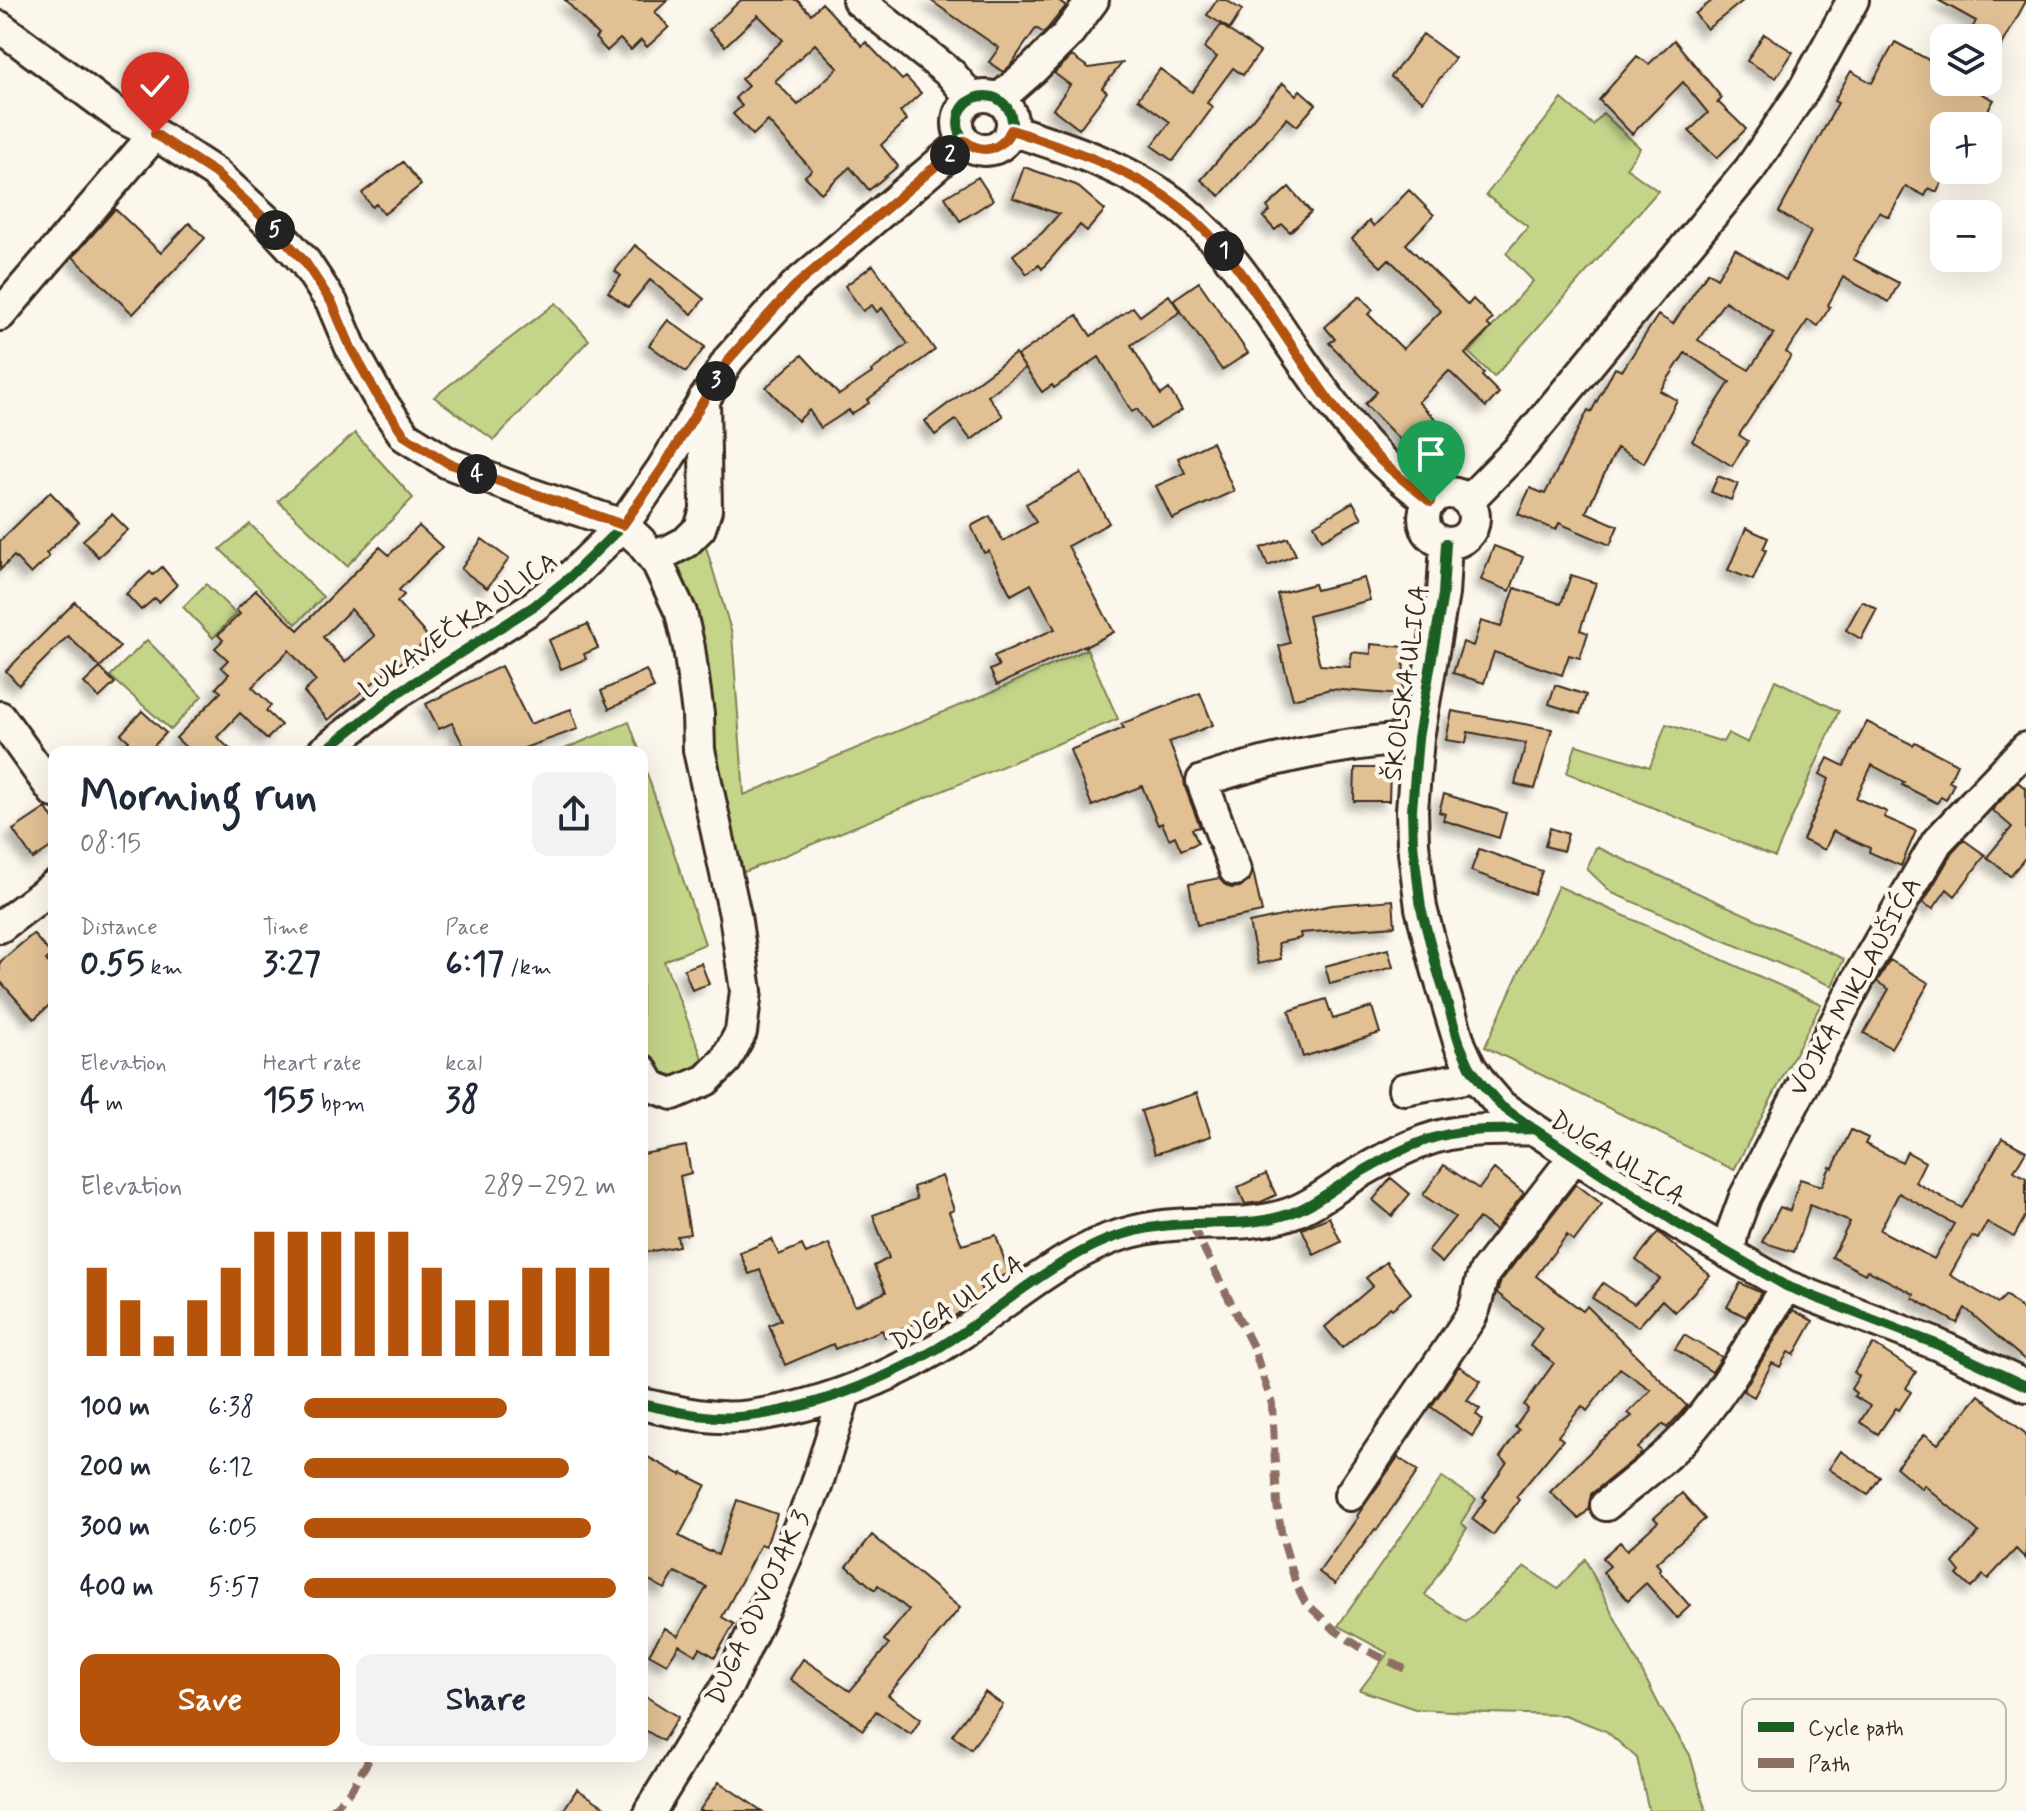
<!DOCTYPE html>
<meta charset="utf-8">
<style>
:root{--surface:#fff;--page:#f2f2f3;--text:#1f2937;--muted:#747a83;--accent:#b45309}
body{margin:0;font-family:Mynerve,sans-serif;background:var(--page);color:var(--text);height:100vh;display:flex;flex-direction:column;font-size:30px;white-space:nowrap}
*{box-sizing:border-box;margin:0}
p{font-size:26px;color:var(--muted)}
.icon{flex:none;width:44px;height:44px;fill:none;stroke:currentColor;stroke-width:2;stroke-linecap:round;stroke-linejoin:round}
.map{position:relative;flex:1;overflow:hidden}
.details{position:absolute;left:48px;top:746px;width:600px;height:1016px;display:flex;flex-direction:column;background:var(--surface);border-radius:16px;box-shadow:0 8px 32px #0002}
.details>*{flex:none}
.controls{position:absolute;left:1930px;top:24px;display:grid;gap:16px}
.controls a{display:grid;place-items:center;width:72px;height:72px;border-radius:16px;background:var(--surface);box-shadow:0 8px 32px #0002;font-size:40px}
.pin{position:absolute;display:grid;place-items:center;width:68px;height:68px;color:#fff;margin:-82px -34px;border-radius:50% 50% 50% 0;rotate:-45deg;box-shadow:0 0 8px #0007}
.pin .icon{rotate:45deg}
.km{position:absolute;width:40px;height:40px;margin:-20px;border-radius:50%;background:#222;color:#fff;font-size:22px;line-height:40px;text-align:center}
.round{display:grid;place-items:center;flex:none;width:84px;height:84px;border-radius:16px;background:var(--page)}
.overview{display:flex;align-items:center;justify-content:space-between;height:136px;padding:0 32px}
h1{font-size:44px;font-weight:700;line-height:60px}
.figures{display:grid;grid-template-columns:repeat(3,1fr);gap:12px;height:136px;padding:8px 32px}
.figures div{display:grid;align-content:center}
.figures b{font-size:34px;font-weight:700}
.figures small{font-size:22px;font-weight:400}
.figures p{font-size:22px}
.chart{height:224px;padding:16px 32px}
.chart p{display:flex;justify-content:space-between}
.chart svg{width:100%;height:144px;margin-top:8px;stroke:var(--accent);stroke-width:6}
.primary-button{display:flex;gap:16px;margin-top:auto;padding:16px 32px}
.primary-button a{flex:1;height:92px;border-radius:16px;background:var(--accent);color:#fff;font-size:32px;font-weight:700;line-height:92px;text-align:center}
.primary-button a+a{background:var(--page);color:var(--text)}
ul{padding:0 32px;list-style:none;font-size:26px}
li{display:grid;grid-template-columns:128px 96px 1fr;align-items:center;height:60px}
li i{height:20px;border-radius:10px;background:var(--accent)}
.map>svg:first-child{display:block}
.green{fill:#c4d58a;stroke:#808054;stroke-width:2}
.building{fill:#e1c194;stroke:#3b2a1e;stroke-width:2;fill-rule:evenodd;filter:url(#shadow)}
.lines{fill:none;stroke-linecap:round;stroke-linejoin:round}
.minor-casing{stroke:#3b2a1e;stroke-width:36}
.minor{stroke:#fbf7ec;stroke-width:30}
.quiet{stroke:#8d6e63;stroke-width:8;stroke-dasharray:16 8;stroke-linecap:butt}
.cycleway-casing{stroke:#fbf7ec;stroke-width:15}
.cycleway{stroke:#1b5e20;stroke-width:10}
.route-casing{stroke:#fff;stroke-width:16}
.route{stroke:#b45309;stroke-width:10}
.labels{text-anchor:middle;dominant-baseline:central;stroke-width:8;stroke-linejoin:round;paint-order:stroke}
.street-label{font-size:26px;fill:#3b2a1e;stroke:#fbf7ec}
.key{fill:#fbf7ec;stroke:#c1baae;stroke-width:2}
.key-label{font-size:22px;fill:#3b2a1e}
</style>
<div class="map">
<svg width="2026" height="1811" viewBox="0 0 2026 1811">
<defs>
<filter id="shadow"><feDropShadow dx="-7" dy="7" stdDeviation="4" flood-color="#0004"/></filter>
</defs>
<rect width="100%" height="100%" fill="#fbf7ec"/>
<filter id="ink" filterUnits="userSpaceOnUse"><feTurbulence type="fractalNoise" baseFrequency=".0125" numOctaves="2"/><feDisplacementMap in="SourceGraphic" scale="16" xChannelSelector="R" yChannelSelector="G"/><feConvolveMatrix kernelMatrix="1 2 1 2 8 2 1 2 1" color-interpolation-filters="sRGB"/></filter>
<g filter="url(#ink)">
<path class="green" d="M1562,99L1593,125L1603,113L1640,148L1626,168L1658,191L1494,377L1469,353L1533,281L1506,253L1528,227L1486,195Z
M556,303L589,340L494,440L434,397Z
M355,433L413,498L347,566L278,501Z
M250,524L323,597L296,624L220,549Z
M703,537L732,634L744,795L999,689L1087,649L1118,719L727,879L665,559Z
M206,584L236,614L213,638L183,607Z
M147,640L202,696L171,730L110,676Z
M1775,680L1839,711L1775,857L1567,773L1576,745L1650,767L1666,724L1723,742L1728,733L1748,743Z
M629,722L640,752H557Z
M642,759L705,944L664,961L707,1070L642,1094Z
M1596,847L1844,959L1832,986L1612,893L1587,869Z
M1558,886L1821,1004L1734,1170L1485,1047Z
M1442,1477L1476,1499L1461,1523L1467,1528L1425,1595L1466,1622L1525,1567L1558,1589L1585,1559L1660,1707L1690,1755L1706,1811H1649L1637,1758L1606,1731L1565,1715L1487,1713L1415,1709L1360,1690L1388,1653L1338,1626Z"/>
<path class="building" d="M565,0H668L655,12L669,27L647,47L641,40L631,50L620,39L607,51L595,38L598,35Z
M741,0H797L811,14L822,3L862,46L866,42L902,80L906,77L921,93L900,112L907,120L881,145L898,166L869,190L850,167L821,193L805,176L812,170L768,121L753,135L733,114L742,106L735,98L748,86L741,79L783,40L758,15L725,46L709,30ZM815,44L838,68L798,105L775,81Z
M930,0H1058L1066,6L1044,33L1036,28L1010,66L1003,72L989,62L999,48Z
M1217,0H1226L1242,10L1230,29L1207,15Z
M1713,0H1744L1707,29L1695,14Z
M1938,0H2026V1L1988,71V38H1967L1976,21Z
M1221,25L1260,52L1243,75L1233,68L1207,103L1213,107L1173,161L1152,146L1170,122L1138,99L1160,69L1192,92L1217,57L1204,48Z
M1423,34L1455,58L1423,101L1391,77Z
M1764,34L1793,52L1776,78L1747,61Z
M1674,40L1722,98L1717,104L1718,102L1746,129L1717,158L1689,131L1708,113L1683,82L1632,134L1599,100L1637,56L1649,64Z
M1895,42L1944,68V82H1982L1977,91L1994,100L1979,126H1944V178L1937,192L1929,188L1925,196L1906,186L1889,217L1879,212L1853,259L1899,283L1889,302L1843,277L1828,305L1830,307L1818,326L1808,320L1786,352L1791,356L1739,435L1748,441L1732,466L1692,441L1730,382L1685,353L1660,391L1677,400L1644,463L1617,448L1586,512L1618,526L1610,545L1559,523L1556,530L1518,514L1530,488L1545,494L1588,410L1591,412L1615,368L1622,371L1658,315L1673,324L1708,272L1717,278L1735,249L1786,280L1811,232L1779,212L1838,103L1834,101L1851,71L1872,83ZM1725,301L1774,334L1749,370L1698,340Z
M1072,56L1089,68L1122,63L1102,88L1107,92L1079,129L1053,109L1070,85L1054,73Z
M1283,83L1296,95L1300,90L1316,104L1297,126L1287,118L1220,196L1201,180Z
M403,162L421,185L384,214L376,204L372,207L362,193Z
M1024,167L1076,185L1105,210L1087,231L1080,225L1042,269L1039,265L1027,274L1013,255L1042,233L1059,214L1013,198Z
M978,177L993,200L960,221L945,197Z
M1289,187L1311,212L1290,232L1282,224L1275,230L1263,217L1270,211L1267,207Z
M1409,190L1434,215L1406,244L1468,305L1473,299L1493,319L1487,324L1491,328L1465,354L1484,373L1482,376L1499,393L1486,407L1449,371L1418,402L1446,429L1440,436L1449,445L1428,466L1422,461L1415,467L1402,454L1408,448L1365,404L1377,392L1329,343L1335,339L1325,327L1360,296L1373,310L1368,314L1403,349L1441,311L1389,259L1381,267L1352,239L1369,221L1374,226Z
M115,209L161,253L189,223L205,238L133,314L73,257Z
M635,245L704,299L692,314L650,280L628,307L608,292L621,276L615,271Z
M873,265L935,350L867,400L869,403L851,414L849,410L821,428L809,410L798,421L766,387L802,355L839,395L872,373L871,371L908,344L882,308L877,312L872,305L863,311L845,286Z
M1199,282L1248,353L1222,370L1173,300Z
M1169,295L1180,312L1131,345L1161,395L1169,389L1182,410L1150,429L1137,409L1132,412L1099,357L1054,388L1052,385L1042,392L1017,356L1077,315L1091,336L1133,307L1140,316Z
M668,320L705,347L686,372L649,345Z
M1015,354L1025,368L988,396L1003,416L971,440L956,420L935,435L925,421Z
M1212,442L1234,491L1172,519L1156,486L1185,473L1178,458Z
M1081,473L1109,523L1068,546L1114,632L1085,647V645L997,685L990,670L999,666L994,656L1055,629L1031,584L1011,595L989,551L984,553L971,526L990,516L1003,541L1036,522L1026,504Z
M1718,476L1738,484L1731,500L1711,492Z
M50,492L79,522L46,553L49,557L31,574L14,556L0,570V541Z
M1353,502L1362,518L1322,540L1314,525Z
M112,514L128,530L98,557L83,540Z
M419,526L442,547L399,590L404,595L397,602L429,638L400,664L398,662L328,720L304,692L316,681L289,650L252,687L271,705L266,711L281,725L267,739L240,713L217,737L233,752H191L176,738L221,692L216,688L229,674L221,667L228,660L215,648L223,640L218,635L240,614L236,610L256,590L298,630L380,547L389,555ZM351,609L375,636L345,662L323,637Z
M1746,528L1768,538L1763,549L1766,550L1753,580L1728,570Z
M1288,538L1296,555L1268,566L1261,548Z
M482,539L509,559L487,588L461,569Z
M1494,546L1523,557L1510,591L1481,580Z
M162,567L177,585L159,602L155,598L141,610L126,594L150,572L153,575Z
M1571,575L1596,583L1580,630L1588,633L1580,658L1569,655L1562,675L1494,652L1484,683L1453,673L1463,642L1473,646L1481,621L1501,627L1515,588L1561,604Z
M1364,578L1370,600L1308,616L1320,665L1350,667L1352,652L1371,654V644L1405,647L1402,695L1330,689L1293,699L1279,646L1290,643L1277,594L1314,584L1316,590Z
M1862,601L1877,609L1861,639L1846,630Z
M75,602L120,647L100,667L68,636L19,685L6,671Z
M588,624L598,648L584,654L586,659L561,669L549,640Z
M501,666L530,724L571,709L578,729L513,752H467L452,723L439,729L426,704Z
M100,668L115,683L99,698L84,683Z
M646,670L654,688L609,709L601,691Z
M1555,685L1586,695L1580,714L1549,704Z
M1200,693L1213,725L1169,742L1184,779L1185,787L1200,827L1192,829L1198,843L1181,850L1175,836L1169,839L1162,823L1158,825L1142,786L1092,806L1070,750L1124,728L1121,724Z
M142,711L166,733L148,752H119L129,741L121,734Z
M1452,711L1552,729L1535,789L1515,784L1526,743L1468,732L1466,743L1446,740Z
M1867,722L1913,745L1915,742L1957,764L1949,781L1954,783L1946,800L1941,797L1937,803L1902,785L1904,782L1872,765L1856,798L1887,812L1884,817L1916,831L1901,866L1869,852L1870,848L1833,831L1825,850L1803,840L1829,779L1820,774L1828,758L1844,766Z
M1355,768H1390L1389,801H1354Z
M2018,782L2026,789V857L2010,876L1987,857L2012,827L1992,810Z
M1444,794L1506,813L1499,838L1443,820L1445,814L1439,812Z
M46,808L54,821V845L33,859L13,830Z
M1550,828L1568,834L1563,851L1545,846Z
M1964,840L1985,855L1955,896L1947,889L1933,909L1923,903L1952,853Z
M1479,849L1542,871L1534,894L1471,871Z
M1253,871L1262,912L1197,925L1189,884L1219,878L1224,884L1231,888L1240,887L1249,881Z
M1393,900L1395,926L1300,933L1301,938L1278,943L1281,959L1258,964L1249,923L1332,905Z
M33,934L52,955L46,960L54,969V1001L34,1019L0,981V962Z
M1388,949L1393,967L1330,984L1325,966Z
M1890,960L1929,983L1891,1048L1864,1033L1889,989L1877,982Z
M701,963L709,984L692,990L684,969Z
M1326,999L1333,1019L1372,1007L1380,1033L1303,1057L1289,1011Z
M1197,1093L1211,1136L1155,1154L1141,1111Z
M1851,1130L1868,1138L1865,1144L1902,1162L1907,1152L1925,1162L1915,1182L1962,1208L2002,1138L2026,1151L2014,1171L2026,1178V1215L2014,1237L1987,1222L1978,1239L1972,1236L1950,1275L1998,1303L2006,1295L2026,1312V1361L1965,1308L1957,1323L1913,1298L1914,1294L1867,1270L1865,1274L1832,1257L1850,1222L1810,1205L1794,1252L1762,1242L1780,1207L1790,1211L1800,1179L1822,1186L1830,1167L1833,1168ZM1899,1193L1954,1224L1934,1259L1880,1230Z
M686,1146L691,1173L680,1176L690,1234L677,1236L679,1246L642,1253V1154Z
M1444,1165L1479,1189L1494,1169L1524,1193L1495,1230L1479,1218L1442,1263L1428,1251L1455,1217L1423,1195Z
M1266,1174L1276,1195L1261,1202L1245,1204L1238,1187Z
M942,1176L954,1210L949,1212L962,1245L996,1235L1009,1274L979,1284L983,1294L960,1303L963,1310L940,1326L935,1314L885,1337L882,1330L835,1349L833,1344L785,1365L769,1325L781,1320L760,1270L749,1274L740,1253L772,1239L779,1255L802,1245L806,1254L829,1244L855,1306L886,1292L874,1266L889,1258L873,1215L917,1199L913,1187Z
M1391,1178L1410,1194L1392,1216L1373,1200Z
M1576,1184L1602,1204L1574,1241L1567,1235L1536,1276L1583,1311L1587,1306L1687,1406L1667,1428L1663,1424L1638,1448L1642,1453L1591,1494L1589,1509L1579,1519L1550,1492L1601,1441L1632,1416L1628,1413L1651,1390L1620,1368L1587,1411L1582,1406L1558,1436L1563,1440L1516,1497L1519,1500L1493,1535L1472,1519L1486,1499L1483,1497L1507,1462L1500,1457L1519,1430L1515,1427L1528,1409L1524,1405L1554,1363L1530,1346L1542,1328L1497,1293L1501,1281Z
M1329,1217L1341,1242L1314,1255L1302,1229Z
M1658,1232L1710,1275L1675,1312L1662,1300L1638,1327L1592,1298L1603,1283L1634,1304L1660,1279L1636,1260Z
M1386,1262L1411,1293L1392,1309L1390,1307L1342,1348L1325,1327L1373,1286L1366,1278Z
M1740,1283L1761,1293L1746,1317L1727,1307Z
M1793,1310L1813,1321L1794,1355L1788,1352L1780,1367L1772,1363L1754,1397L1743,1391Z
M1684,1335L1722,1357L1712,1372L1675,1349Z
M1873,1344L1916,1372L1906,1388L1911,1392L1899,1410L1896,1408L1878,1434L1860,1422L1870,1406L1854,1396L1856,1393L1851,1389L1859,1376L1854,1372Z
M1459,1366L1481,1381L1467,1400L1480,1409L1476,1414L1483,1420L1472,1436L1431,1407Z
M1979,1395L2026,1434V1559L2016,1549L1988,1579L1983,1575L1971,1588L1957,1575L1960,1572L1953,1563L1979,1532L1924,1485L1922,1489L1896,1467L1925,1434L1938,1444Z
M1841,1451L1880,1477L1868,1495L1829,1469Z
M642,1454L681,1475L682,1473L706,1485L679,1536L710,1552L711,1551L718,1555L737,1500L777,1514L766,1546L761,1544L722,1617L734,1624L715,1657L700,1648L696,1655L679,1645L667,1664L649,1654L665,1628L678,1636L707,1587L675,1572L665,1589L642,1576Z
M1398,1457L1418,1471L1377,1530L1375,1529L1335,1584L1319,1572L1358,1517L1357,1516Z
M1682,1493L1705,1519L1656,1563L1661,1569L1659,1571L1690,1606L1677,1618L1646,1583L1628,1600L1603,1572L1610,1566L1602,1558L1620,1542L1627,1550L1658,1522L1654,1518Z
M872,1535L960,1608L888,1695L921,1719L911,1734L876,1711L863,1730L790,1679L803,1659L850,1691L889,1644L884,1640L909,1610L878,1585L875,1590L847,1566Z
M985,1692L1003,1705L971,1749L952,1735Z
M642,1694L678,1717L663,1741L642,1728Z
M719,1782L762,1811H699Z
M577,1789L611,1811H563Z"/>
<g class="lines">
<g class="minor-casing">
<path id="minor" d="M858,0L951,74L972,99
M0,27L121,117L155,134L215,173L267,221L305,262L332,303L351,348L377,395L405,436L448,463L528,493L623,525L640,541L658,564L681,613L689,648L698,714L699,750L735,915L746,991L741,1032L726,1060L706,1080L673,1094L651,1086L642,1070
M958 123a27 27 0 1 1 54 0a27 27 0 1 1-54 0Z
M999,99L1033,69L1067,35L1093,0
M1011,130C1072,149 1132,169 1182,209C1232,250 1264,306 1300,358C1323,391 1347,425 1375,454C1391,472 1412,487 1431,502
M0,315L155,134
M1424 518a25 25 0 1 1 50 0a25 25 0 1 1-50 0Z
M1468,501L1518,450L1750,169L1803,91L1853,0
M1446,543L1443,594L1418,738L1412,810L1413,844L1421,908L1437,969L1460,1045L1470,1067L1482,1084L1501,1106L1534,1129L1680,1225L1786,1286L1936,1344L2026,1386
M650,554L667,552L686,542L700,528L706,510L704,399
M0,717L54,792
M323,752L399,692L534,606L570,577L623,525L662,469L729,359L753,332L794,287L965,141
M1235,870L1202,781C1273,757 1344,743 1418,738
M0,927L54,886
M1404,1089L1476,1076
M1729,1253L1733,1230L1745,1197L1863,970L1937,842L2026,748
M642,1404C677,1412 714,1421 750,1416C822,1407 901,1374 962,1333C1009,1300 1055,1261 1109,1239C1123,1234 1141,1229 1156,1227C1198,1220 1241,1228 1282,1216C1312,1208 1334,1187 1361,1172C1392,1154 1426,1136 1461,1132C1485,1129 1510,1130 1534,1129
M1350,1495L1470,1318C1479,1304 1477,1287 1485,1272L1575,1156
M1606,1505C1631,1484 1659,1464 1682,1440C1724,1395 1754,1338 1786,1286
M650,1811L729,1683L772,1591L816,1487L845,1393"/>
</g>
<use href="#minor" class="minor"/>
<path class="quiet" d="M1192,1225L1254,1349L1272,1404L1277,1504L1282,1537L1296,1584L1305,1602L1336,1631L1360,1647L1407,1670
M331,1811L351,1790L371,1756"/>
<g class="cycleway-casing">
<path id="cycleway" d="M958 123a27 27 0 1 1 54 0a27 27 0 1 1-54 0Z
M1011,130C1059,145 1110,160 1153,188C1218,230 1258,294 1300,358
M1446,543L1443,594L1418,738L1412,810L1413,844L1421,908L1437,969L1460,1045L1470,1067L1482,1084L1501,1106L1534,1129L1680,1225L1786,1286L1936,1344L2026,1386
M323,752L399,692L534,606L570,577L623,525L662,469L729,359L753,332L794,287L965,141
M642,1404C677,1412 714,1421 750,1416C822,1407 901,1374 962,1333C1009,1300 1055,1261 1109,1239C1123,1234 1141,1229 1156,1227C1198,1220 1241,1228 1282,1216C1312,1208 1334,1187 1361,1172C1392,1154 1426,1136 1461,1132C1485,1129 1510,1130 1534,1129"/>
</g>
<use href="#cycleway" class="cycleway"/>
</g>
</g>
<g class="lines" filter="url(#ink)">
<g class="route-casing">
<path id="route" d="M155,134L215,173L267,221L305,262L332,303L351,348L377,395L405,436L448,463L623,525L662,469L729,359L753,332L794,287L965,141C983,155 1002,150 1011,130C1072,150 1132,169 1182,209C1232,250 1264,306 1300,358C1323,393 1348,429 1379,459C1395,474 1413,488 1431,502"/>
</g>
<use href="#route" class="route"/>
</g>
<g class="labels">
<g class="street-label">
<text transform="translate(459 626) rotate(-35)">LUKAVEČKA ULICA</text>
<text transform="translate(1407 683) rotate(-82)">ŠKOLSKA ULICA</text>
<text transform="translate(1856 987) rotate(-61)">VOJKA MIKLAUŠIĆA</text>
<text transform="translate(1617 1159) rotate(32)">DUGA ULICA</text>
<text transform="translate(958 1304) rotate(-33)">DUGA ULICA</text>
<text transform="translate(759 1608) rotate(-65)">DUGA ODVOJAK 3</text>
</g>
</g>
<rect x="1742" y="1699" width="264" height="92" rx="12" class="key"/>
<rect x="1758" y="1722" width="36" height="10" fill="#1b5e20"/>
<rect x="1758" y="1758" width="36" height="10" fill="#8d6e63"/>
<g class="key-label">
<text x="1808" y="1735">Cycle path</text>
<text x="1808" y="1771">Path</text>
</g>
</svg>
<div class="controls">
<a><svg class="icon" aria-label="layers" viewBox="0 0 24 24"><path d="M12 4l9 5-9 5-9-5zM3 14l9 5 9-5"/></svg></a>
<a>+</a>
<a>−</a>
</div>
<div class="pin" style="left:1431px;top:502px;background:#1e9e55"><svg class="icon" aria-label="arrive" viewBox="0 0 24 24"><path d="M6 21V4h12l-3 4 3 4H6"/></svg></div>
<div class="pin" style="left:155px;top:134px;background:#d93025"><svg class="icon" aria-label="check" viewBox="0 0 24 24"><path d="M5 12l5 5 9-10"/></svg></div>
<b class="km" style="left:1224px;top:251px">1</b>
<b class="km" style="left:950px;top:155px">2</b>
<b class="km" style="left:716px;top:381px">3</b>
<b class="km" style="left:477px;top:474px">4</b>
<b class="km" style="left:275px;top:230px">5</b>
<section class="details">
<div class="overview"><div><h1>Morning run</h1><p>08:15</p></div><a class="round"><svg class="icon" aria-label="share" viewBox="0 0 24 24"><path d="M12 15V3M7 8l5-5 5 5M5 13v7h14v-7"/></svg></a></div>
<div class="figures">
<div><p>Distance</p><b>0.55<small> km</small></b></div>
<div><p>Time</p><b>3:27</b></div>
<div><p>Pace</p><b>6:17<small> /km</small></b></div>
</div>
<div class="figures">
<div><p>Elevation</p><b>4<small> m</small></b></div>
<div><p>Heart rate</p><b>155<small> bpm</small></b></div>
<div><p>kcal</p><b>38</b></div>
</div>
<div class="chart"><p><span>Elevation</span>289–292 m</p>
<svg viewBox="0 0 160 44" preserveAspectRatio="none"><path d="M5 44V17M15 44V27M25 44V38M35 44V27M45 44V17M55 44V6M65 44V6M75 44V6M85 44V6M95 44V6M105 44V17M115 44V27M125 44V27M135 44V17M145 44V17M155 44V17"/></svg>
</div>
<ul>
<li><b>100 m</b>6:38<i style="width:65%"></i></li>
<li><b>200 m</b>6:12<i style="width:85%"></i></li>
<li><b>300 m</b>6:05<i style="width:92%"></i></li>
<li><b>400 m</b>5:57<i style="width:100%"></i></li>
</ul>
<div class="primary-button"><a>Save</a><a>Share</a></div>
</section>
</div>
